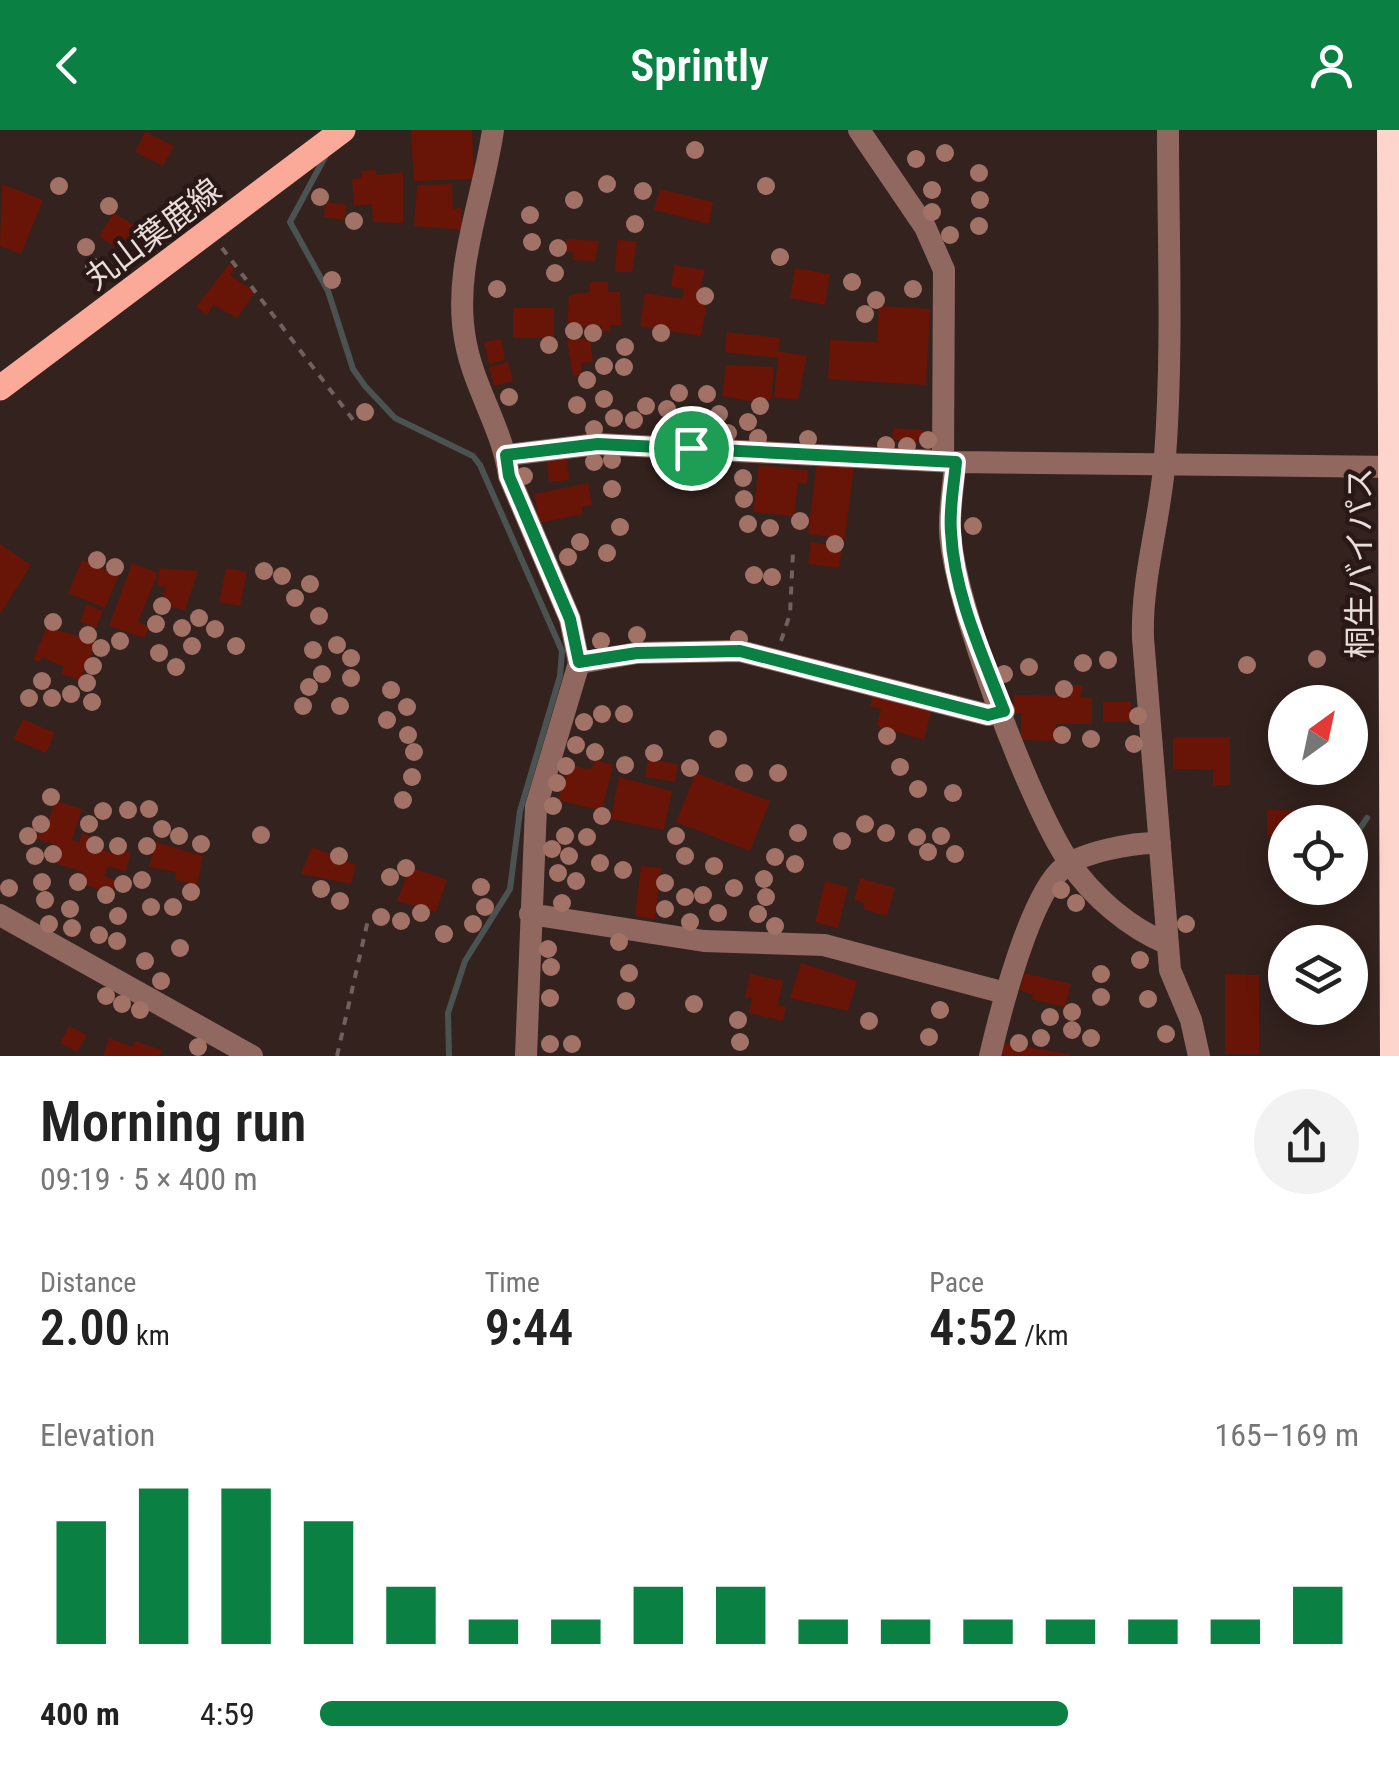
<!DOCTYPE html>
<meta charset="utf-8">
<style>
:root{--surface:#fff;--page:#f2f2f2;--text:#222;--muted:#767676;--accent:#0b8043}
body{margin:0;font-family:"Roboto Condensed","Noto Sans JP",sans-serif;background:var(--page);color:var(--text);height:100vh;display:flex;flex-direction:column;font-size:38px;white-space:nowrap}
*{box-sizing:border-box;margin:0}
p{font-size:32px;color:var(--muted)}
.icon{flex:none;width:55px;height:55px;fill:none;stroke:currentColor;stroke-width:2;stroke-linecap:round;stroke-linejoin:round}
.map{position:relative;height:926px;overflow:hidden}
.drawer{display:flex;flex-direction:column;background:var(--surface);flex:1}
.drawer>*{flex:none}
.needle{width:65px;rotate:33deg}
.tools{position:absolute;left:1268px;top:555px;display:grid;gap:20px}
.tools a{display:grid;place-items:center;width:100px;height:100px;border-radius:50%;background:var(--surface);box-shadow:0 5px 25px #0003;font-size:50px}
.pin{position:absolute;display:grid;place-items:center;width:85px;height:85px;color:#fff;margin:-42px;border:5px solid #fff;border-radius:50%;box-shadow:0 2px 10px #0007}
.round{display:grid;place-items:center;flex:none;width:105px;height:105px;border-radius:52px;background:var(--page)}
.overview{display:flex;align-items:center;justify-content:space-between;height:170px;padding:0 40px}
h1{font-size:55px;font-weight:600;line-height:75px}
.metrics{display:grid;grid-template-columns:repeat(3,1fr);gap:15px;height:170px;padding:10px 40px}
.metrics div{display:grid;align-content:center}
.metrics b{font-size:50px;font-weight:600}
.metrics small{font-size:28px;font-weight:400}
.metrics p{font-size:28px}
.chart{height:280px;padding:20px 40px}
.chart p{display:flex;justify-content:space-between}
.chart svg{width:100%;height:180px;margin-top:10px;stroke:var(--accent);stroke-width:6}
ul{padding:0 40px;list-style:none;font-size:32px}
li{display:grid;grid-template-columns:160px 120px 1fr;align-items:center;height:75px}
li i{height:25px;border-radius:12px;background:var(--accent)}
header{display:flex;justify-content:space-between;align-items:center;height:130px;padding:0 40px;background:var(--accent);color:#fff;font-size:45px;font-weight:600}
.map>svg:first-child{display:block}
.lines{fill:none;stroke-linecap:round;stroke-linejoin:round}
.stream{stroke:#4a5351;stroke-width:6}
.building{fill:#681507}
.path{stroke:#71615e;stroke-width:4;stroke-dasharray:8 8;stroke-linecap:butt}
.minor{stroke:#906860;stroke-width:22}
.major{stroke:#fba998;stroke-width:25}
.highway{stroke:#fed5cc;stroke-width:30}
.tree{fill:#a27267}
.route-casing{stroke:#fff;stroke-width:20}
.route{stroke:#0b8043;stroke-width:12}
.labels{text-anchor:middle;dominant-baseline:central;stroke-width:9;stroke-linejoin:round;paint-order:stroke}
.street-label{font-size:32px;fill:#e9ddda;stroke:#291815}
</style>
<header><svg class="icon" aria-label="back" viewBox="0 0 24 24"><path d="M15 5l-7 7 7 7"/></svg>Sprintly<svg class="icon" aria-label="person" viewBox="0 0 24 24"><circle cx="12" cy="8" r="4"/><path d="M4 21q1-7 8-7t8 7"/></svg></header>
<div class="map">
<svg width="1399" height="926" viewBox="0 0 1399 926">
<rect width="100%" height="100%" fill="#33221e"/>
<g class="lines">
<path class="stream" d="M325,27L290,92L328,161L353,239L365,256L395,288L473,326L480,335L562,521L560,546L520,681L510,759L465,831L448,883L449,926
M1350,713L1367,688
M1337,768L1338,758"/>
</g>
<path class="building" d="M411,0H472L474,49L414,51Z
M145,2L174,16L163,36L135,22Z
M376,40V45L403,42V93L373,92L372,74L354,76L352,49L362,48L361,41Z
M2,54L43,70L21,124L0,116Z
M452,54L453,79L461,78L463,100L414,96L417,55Z
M660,59L713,72L709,94L654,80Z
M326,72L347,75L344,90L324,87Z
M114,83L154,107L137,133L99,106Z
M566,109L599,111L595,131L572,130L573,122H566Z
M617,110L637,111L632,142H615Z
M229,134L235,138L230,145L255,162L237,188L213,175L207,185L196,177Z
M674,135L705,140L697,170L707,172L701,206L640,196L645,163L682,169L684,159L671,157Z
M795,138L830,144L825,175L790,168Z
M590,152H608V162H620L621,195H609V201H602V196L567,197L569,165L590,162Z
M879,176L930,179L926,255L828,249L830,210L877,212Z
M513,178H554V208H513Z
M727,202L780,208L778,221L807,226L798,270L774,267L778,228L725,222Z
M590,208L593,232L581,233L582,245L573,246L567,210Z
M501,209L505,230L489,234L484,212Z
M508,232L513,251L494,256L489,237Z
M726,235L774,237L771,270L761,269L760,273L722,266Z
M893,298L923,300V312L892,310Z
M567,329L569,350L549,352L547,331Z
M817,331L854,336L845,409L808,404Z
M759,335L808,340L807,354L798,353L794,386L753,382Z
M588,353L592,375L582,377L583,384L540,393L534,364Z
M811,412L842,417L839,438L808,434Z
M0,414L31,435L0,484Z
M82,430L119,445L105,478L68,463Z
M132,433L158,443L138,492L149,497L144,508L109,496Z
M160,438L198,441L185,480L168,476L170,469L163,468L165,457L157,455Z
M226,438L247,442L240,476L219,472Z
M87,474L103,481L96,498L80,491Z
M47,497L97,512L80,550L61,544L64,537L42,527L40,532L33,529Z
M1070,555H1083L1080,568H1092V594H1056V611L1021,610V583H1014V565L1069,566Z
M873,564L932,578L924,610L877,596L881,579L870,576Z
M1103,572H1131L1132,592H1103Z
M23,589L55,603L46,623L13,609Z
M1173,607H1230V655H1213V640L1173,639Z
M648,629L678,634L675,652L645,647Z
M594,630L613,635L602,681L558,670L570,635L587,639L593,637Z
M696,643L770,671L750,721L676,692Z
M619,647L672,661L664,700L611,689Z
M55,671L82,679L72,710L79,712L82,703L90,706L87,715L113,724L115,718L131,723L125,742L108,736L104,746L115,750L111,764L84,754L83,742L54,733L59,716L37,709L41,696L46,698Z
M1267,680L1330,681V692H1285V705H1267Z
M156,712L203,726L197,755L175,750L176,742L149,737Z
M312,717L356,735L351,754L301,744Z
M641,736L661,738L655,789L635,786Z
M410,737L447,750L436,782L397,771Z
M860,748L895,758L887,786L863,779L865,773L854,770Z
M825,751L848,757L838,798L815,792Z
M801,833L857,851L848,881L790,868Z
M1024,843L1071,854L1065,877L1031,869L1033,864L1020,861Z
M750,844L783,851L778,875L786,877L783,891L749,883L752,869L745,867Z
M1225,844L1259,845V924H1225Z
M69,896L87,905L77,922L60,913Z
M109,908L133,917L135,911L162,920L160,926H103Z
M1002,913L1070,924V926H1000Z"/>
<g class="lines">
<path class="path" d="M222,118L354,291
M781,511L790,484L793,422
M337,926L368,790"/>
<path class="minor" d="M493,0C483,71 451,142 466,214C475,260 503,300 509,346L570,489L579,533L536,677L526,926
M859,0L925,97L944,140L943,331
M1168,0C1168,109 1173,219 1165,327C1161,388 1141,447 1143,508L1170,840L1191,890L1199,926
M507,325L598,314L955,332L1395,337
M955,332C954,354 949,378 950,401C953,470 1029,673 1069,732C1093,767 1129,798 1168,814
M579,533L637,523L740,521L988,585L1004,581
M530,784L704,811L824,815L1005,863
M0,785L252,926
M990,926C1000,883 1030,765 1063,738C1081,722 1136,712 1160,713"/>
<path class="major" d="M0,258L343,0"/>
<path class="highway" d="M1392,0L1395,926"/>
</g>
<g class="tree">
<circle cx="695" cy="20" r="9"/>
<circle cx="945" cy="23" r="9"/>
<circle cx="916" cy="29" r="9"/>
<circle cx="979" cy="43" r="9"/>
<circle cx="607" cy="54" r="9"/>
<circle cx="59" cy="56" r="9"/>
<circle cx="766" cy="56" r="9"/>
<circle cx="932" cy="60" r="9"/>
<circle cx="643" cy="61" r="9"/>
<circle cx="320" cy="67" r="9"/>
<circle cx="574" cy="70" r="9"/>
<circle cx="980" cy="70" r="9"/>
<circle cx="109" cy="76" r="9"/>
<circle cx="932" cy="82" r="9"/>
<circle cx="530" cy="85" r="9"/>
<circle cx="354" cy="91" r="9"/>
<circle cx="635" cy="94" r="9"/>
<circle cx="979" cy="96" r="9"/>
<circle cx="950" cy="105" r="9"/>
<circle cx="532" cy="112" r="9"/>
<circle cx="86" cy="117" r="9"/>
<circle cx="558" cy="118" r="9"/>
<circle cx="780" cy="127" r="9"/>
<circle cx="94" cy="137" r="9"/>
<circle cx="555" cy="143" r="9"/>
<circle cx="332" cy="150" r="9"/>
<circle cx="852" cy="152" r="9"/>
<circle cx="497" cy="159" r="9"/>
<circle cx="913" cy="159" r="9"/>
<circle cx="705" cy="166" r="9"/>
<circle cx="876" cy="170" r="9"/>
<circle cx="865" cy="184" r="9"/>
<circle cx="574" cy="201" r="9"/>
<circle cx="593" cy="203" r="9"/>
<circle cx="661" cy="203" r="9"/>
<circle cx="549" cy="215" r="9"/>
<circle cx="625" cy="217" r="9"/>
<circle cx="604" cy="236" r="9"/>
<circle cx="624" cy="237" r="9"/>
<circle cx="587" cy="250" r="9"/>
<circle cx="679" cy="263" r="9"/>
<circle cx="707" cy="264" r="9"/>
<circle cx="509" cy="267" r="9"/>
<circle cx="604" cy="269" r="9"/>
<circle cx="577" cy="275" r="9"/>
<circle cx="646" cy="276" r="9"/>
<circle cx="760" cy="276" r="9"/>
<circle cx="667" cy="279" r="9"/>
<circle cx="365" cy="282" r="9"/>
<circle cx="719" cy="284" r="9"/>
<circle cx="614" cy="288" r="9"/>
<circle cx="634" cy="290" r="9"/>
<circle cx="691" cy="292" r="9"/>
<circle cx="748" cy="292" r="9"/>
<circle cx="594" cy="299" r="9"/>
<circle cx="728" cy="303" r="9"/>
<circle cx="758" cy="308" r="9"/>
<circle cx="808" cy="309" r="9"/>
<circle cx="928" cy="310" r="9"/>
<circle cx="886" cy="315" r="9"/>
<circle cx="907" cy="316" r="9"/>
<circle cx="612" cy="330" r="9"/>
<circle cx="594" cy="332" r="9"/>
<circle cx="524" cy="346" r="9"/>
<circle cx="743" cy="348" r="9"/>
<circle cx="612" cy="359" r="9"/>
<circle cx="744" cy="369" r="9"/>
<circle cx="800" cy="391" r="9"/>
<circle cx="748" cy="394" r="9"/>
<circle cx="973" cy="396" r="9"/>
<circle cx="620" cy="397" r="9"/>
<circle cx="770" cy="398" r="9"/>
<circle cx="580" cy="412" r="9"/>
<circle cx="835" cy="414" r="9"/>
<circle cx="607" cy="423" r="9"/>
<circle cx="568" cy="427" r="9"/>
<circle cx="97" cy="430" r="9"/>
<circle cx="115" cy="437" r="9"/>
<circle cx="264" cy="441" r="9"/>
<circle cx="754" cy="445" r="9"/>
<circle cx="282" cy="446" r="9"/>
<circle cx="772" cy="447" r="9"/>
<circle cx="310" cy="454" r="9"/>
<circle cx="295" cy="468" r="9"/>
<circle cx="162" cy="476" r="9"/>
<circle cx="319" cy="486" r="9"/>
<circle cx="199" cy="488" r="9"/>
<circle cx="53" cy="492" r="9"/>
<circle cx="156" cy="494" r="9"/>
<circle cx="182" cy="498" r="9"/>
<circle cx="215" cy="499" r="9"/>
<circle cx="88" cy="505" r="9"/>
<circle cx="637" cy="505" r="9"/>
<circle cx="739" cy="509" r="9"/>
<circle cx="120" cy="511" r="9"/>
<circle cx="601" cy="511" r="9"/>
<circle cx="337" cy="515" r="9"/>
<circle cx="192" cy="516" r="9"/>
<circle cx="236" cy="516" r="9"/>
<circle cx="101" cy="518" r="9"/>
<circle cx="313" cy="520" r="9"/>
<circle cx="159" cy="523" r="9"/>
<circle cx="351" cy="528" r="9"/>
<circle cx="1317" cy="529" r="9"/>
<circle cx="1108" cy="530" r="9"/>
<circle cx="1083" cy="533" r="9"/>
<circle cx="1247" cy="535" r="9"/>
<circle cx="93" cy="536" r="9"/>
<circle cx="176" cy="537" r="9"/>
<circle cx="1029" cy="537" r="9"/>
<circle cx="322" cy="544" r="9"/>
<circle cx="1004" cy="544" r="9"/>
<circle cx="351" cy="548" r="9"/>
<circle cx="42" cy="551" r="9"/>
<circle cx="87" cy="553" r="9"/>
<circle cx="309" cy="557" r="9"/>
<circle cx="1064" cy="559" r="9"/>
<circle cx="391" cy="560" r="9"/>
<circle cx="71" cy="564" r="9"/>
<circle cx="29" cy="568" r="9"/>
<circle cx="52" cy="568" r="9"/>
<circle cx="92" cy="572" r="9"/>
<circle cx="303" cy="576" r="9"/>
<circle cx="340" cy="576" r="9"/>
<circle cx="407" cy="577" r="9"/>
<circle cx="602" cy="584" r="9"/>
<circle cx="624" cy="584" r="9"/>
<circle cx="1138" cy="586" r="9"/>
<circle cx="387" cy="590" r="9"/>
<circle cx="584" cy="592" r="9"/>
<circle cx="408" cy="605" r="9"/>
<circle cx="1062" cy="605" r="9"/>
<circle cx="887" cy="606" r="9"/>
<circle cx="718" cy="609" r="9"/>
<circle cx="1091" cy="609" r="9"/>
<circle cx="1134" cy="614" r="9"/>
<circle cx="576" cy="615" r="9"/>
<circle cx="414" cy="622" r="9"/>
<circle cx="595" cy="622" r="9"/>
<circle cx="654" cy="623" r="9"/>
<circle cx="625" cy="635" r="9"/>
<circle cx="566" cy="636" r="9"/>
<circle cx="900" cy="637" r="9"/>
<circle cx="690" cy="638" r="9"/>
<circle cx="744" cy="643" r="9"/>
<circle cx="778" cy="643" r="9"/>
<circle cx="412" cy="647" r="9"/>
<circle cx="557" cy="653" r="9"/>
<circle cx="918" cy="659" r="9"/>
<circle cx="953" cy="663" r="9"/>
<circle cx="51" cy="667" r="9"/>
<circle cx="403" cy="670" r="9"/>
<circle cx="553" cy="676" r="9"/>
<circle cx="149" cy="679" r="9"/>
<circle cx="128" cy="680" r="9"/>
<circle cx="103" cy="681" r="9"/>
<circle cx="602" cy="686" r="9"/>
<circle cx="41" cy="694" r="9"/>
<circle cx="89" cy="694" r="9"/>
<circle cx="865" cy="694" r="9"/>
<circle cx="162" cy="699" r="9"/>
<circle cx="798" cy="703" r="9"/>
<circle cx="886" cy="703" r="9"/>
<circle cx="261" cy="705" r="9"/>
<circle cx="28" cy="706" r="9"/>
<circle cx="179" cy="706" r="9"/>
<circle cx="565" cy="706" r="9"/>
<circle cx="676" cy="706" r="9"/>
<circle cx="941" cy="706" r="9"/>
<circle cx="587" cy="707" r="9"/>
<circle cx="917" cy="707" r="9"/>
<circle cx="842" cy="711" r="9"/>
<circle cx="201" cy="714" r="9"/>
<circle cx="95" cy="715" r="9"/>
<circle cx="118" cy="716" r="9"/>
<circle cx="147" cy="716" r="9"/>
<circle cx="552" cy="719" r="9"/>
<circle cx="928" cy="722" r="9"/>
<circle cx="53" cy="724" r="9"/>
<circle cx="955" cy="724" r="9"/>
<circle cx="35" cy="726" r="9"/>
<circle cx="339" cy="726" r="9"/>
<circle cx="569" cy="726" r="9"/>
<circle cx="685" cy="726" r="9"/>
<circle cx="775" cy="727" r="9"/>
<circle cx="600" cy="733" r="9"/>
<circle cx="795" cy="734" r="9"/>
<circle cx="714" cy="736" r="9"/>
<circle cx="406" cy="738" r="9"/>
<circle cx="623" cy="740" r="9"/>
<circle cx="558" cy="743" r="9"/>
<circle cx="390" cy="747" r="9"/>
<circle cx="764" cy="749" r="9"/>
<circle cx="142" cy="750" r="9"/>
<circle cx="576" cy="751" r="9"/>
<circle cx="42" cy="752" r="9"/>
<circle cx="78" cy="752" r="9"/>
<circle cx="665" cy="753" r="9"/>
<circle cx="123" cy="754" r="9"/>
<circle cx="481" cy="757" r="9"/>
<circle cx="9" cy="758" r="9"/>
<circle cx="734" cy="758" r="9"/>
<circle cx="321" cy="759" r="9"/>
<circle cx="1061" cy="760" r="9"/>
<circle cx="191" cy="762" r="9"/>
<circle cx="106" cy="765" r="9"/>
<circle cx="703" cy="765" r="9"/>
<circle cx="685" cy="767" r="9"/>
<circle cx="766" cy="767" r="9"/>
<circle cx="45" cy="770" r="9"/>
<circle cx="340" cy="771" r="9"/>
<circle cx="562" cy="773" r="9"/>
<circle cx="1076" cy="773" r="9"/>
<circle cx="151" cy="777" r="9"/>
<circle cx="173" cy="777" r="9"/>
<circle cx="485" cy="777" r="9"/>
<circle cx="70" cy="779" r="9"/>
<circle cx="665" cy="779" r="9"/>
<circle cx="421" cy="783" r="9"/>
<circle cx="718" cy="783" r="9"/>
<circle cx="758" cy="784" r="9"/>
<circle cx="118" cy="786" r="9"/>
<circle cx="381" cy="787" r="9"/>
<circle cx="401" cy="791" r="9"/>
<circle cx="690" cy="792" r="9"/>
<circle cx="49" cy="794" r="9"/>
<circle cx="473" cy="794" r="9"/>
<circle cx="1186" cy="794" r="9"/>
<circle cx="775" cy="796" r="9"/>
<circle cx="72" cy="798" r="9"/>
<circle cx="444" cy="804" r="9"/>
<circle cx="99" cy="805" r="9"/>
<circle cx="117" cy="811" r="9"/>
<circle cx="619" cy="812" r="9"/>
<circle cx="180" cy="818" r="9"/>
<circle cx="548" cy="819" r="9"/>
<circle cx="1140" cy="830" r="9"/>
<circle cx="145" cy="831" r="9"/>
<circle cx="551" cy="837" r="9"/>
<circle cx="629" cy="843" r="9"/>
<circle cx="1101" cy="844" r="9"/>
<circle cx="161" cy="851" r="9"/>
<circle cx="106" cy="866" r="9"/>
<circle cx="1101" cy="867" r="9"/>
<circle cx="550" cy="868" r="9"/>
<circle cx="1148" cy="869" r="9"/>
<circle cx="626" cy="871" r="9"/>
<circle cx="122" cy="874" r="9"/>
<circle cx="694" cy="874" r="9"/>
<circle cx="140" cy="880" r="9"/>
<circle cx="940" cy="880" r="9"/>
<circle cx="1072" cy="882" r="9"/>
<circle cx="1050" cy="887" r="9"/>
<circle cx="738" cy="890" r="9"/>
<circle cx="869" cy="891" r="9"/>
<circle cx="1072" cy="900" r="9"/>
<circle cx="1166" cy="904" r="9"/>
<circle cx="929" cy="907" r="9"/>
<circle cx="1041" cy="908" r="9"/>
<circle cx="1091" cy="908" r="9"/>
<circle cx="740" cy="912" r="9"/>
<circle cx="1019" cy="913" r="9"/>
<circle cx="550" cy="914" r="9"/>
<circle cx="572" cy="914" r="9"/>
<circle cx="198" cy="917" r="9"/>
</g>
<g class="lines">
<g class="route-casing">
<path id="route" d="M598,314L956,332C954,355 949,379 951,402C954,464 982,524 1004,581L988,585L740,521L637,523L579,532L570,489L509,346L506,325Z"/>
</g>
<use href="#route" class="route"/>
</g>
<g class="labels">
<g class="street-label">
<text transform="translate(153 104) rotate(-37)">丸山葉鹿線</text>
<text transform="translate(1360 433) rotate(-90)">桐生バイパス</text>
</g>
</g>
</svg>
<div class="tools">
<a><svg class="needle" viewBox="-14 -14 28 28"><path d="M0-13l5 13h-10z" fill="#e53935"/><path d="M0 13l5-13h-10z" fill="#767676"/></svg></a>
<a><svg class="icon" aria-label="locate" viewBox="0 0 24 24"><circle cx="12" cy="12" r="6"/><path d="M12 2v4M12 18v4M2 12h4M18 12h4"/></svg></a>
<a><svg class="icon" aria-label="layers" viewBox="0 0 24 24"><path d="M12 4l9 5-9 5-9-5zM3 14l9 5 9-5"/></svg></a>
</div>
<div class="pin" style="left:691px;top:318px;background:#1e9e55"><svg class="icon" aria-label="arrive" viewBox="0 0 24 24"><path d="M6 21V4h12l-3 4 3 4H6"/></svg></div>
</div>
<section class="drawer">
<div class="overview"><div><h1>Morning run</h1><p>09:19 · 5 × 400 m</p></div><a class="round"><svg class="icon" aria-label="share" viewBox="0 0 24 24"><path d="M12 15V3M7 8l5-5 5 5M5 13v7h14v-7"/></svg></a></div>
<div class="metrics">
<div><p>Distance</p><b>2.00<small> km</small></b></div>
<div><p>Time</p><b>9:44</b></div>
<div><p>Pace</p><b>4:52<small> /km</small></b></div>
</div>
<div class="chart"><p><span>Elevation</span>165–169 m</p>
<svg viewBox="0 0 160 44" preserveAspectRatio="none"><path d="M5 44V14M15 44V6M25 44V6M35 44V14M45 44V30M55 44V38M65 44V38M75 44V30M85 44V30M95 44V38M105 44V38M115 44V38M125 44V38M135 44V38M145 44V38M155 44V30"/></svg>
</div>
<ul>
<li><b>400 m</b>4:59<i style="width:72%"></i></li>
</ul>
</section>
